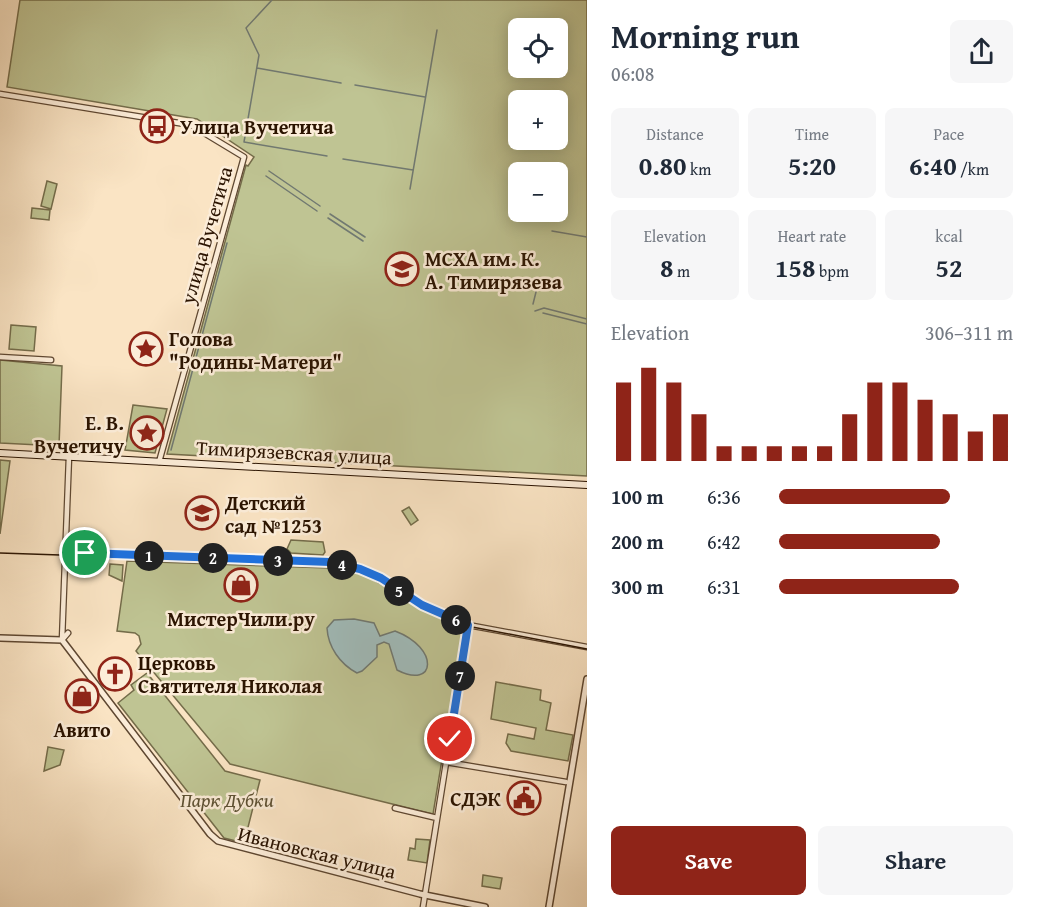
<!DOCTYPE html>
<meta charset="utf-8">
<style>
:root{--surface:#fff;--page:#f6f6f7;--text:#1f2937;--muted:#747a83;--accent:#8f2418}
body{margin:0;font-family:"Gentium Book Plus",serif;background:var(--page);color:var(--text);height:100vh;display:flex;flex-direction:column;font-size:22px;white-space:nowrap}
*{box-sizing:border-box;margin:0}
p{font-size:20px;color:var(--muted)}
.icon{flex:none;width:33px;height:33px;fill:none;stroke:currentColor;stroke-width:2;stroke-linecap:round;stroke-linejoin:round}
.map{position:relative;flex:1;overflow:hidden}
.details{display:flex;flex-direction:column;background:var(--surface);width:450px}
.details>*{flex:none}
.buttons{position:absolute;left:508px;top:18px;display:grid;gap:12px}
.buttons a{display:grid;place-items:center;width:60px;height:60px;border-radius:9px;background:var(--surface);box-shadow:0 3px 15px #0003;font-size:30px}
.pin{position:absolute;display:grid;place-items:center;width:51px;height:51px;color:#fff;margin:-26px;border:3px solid #fff;border-radius:50%;box-shadow:0 2px 6px #0007}
.km{position:absolute;width:30px;height:30px;margin:-15px;border-radius:50%;background:#222;color:#fff;font-size:16px;line-height:30px;text-align:center}
.round{display:grid;place-items:center;flex:none;width:63px;height:63px;border-radius:9px;background:var(--page)}
.headline{display:flex;align-items:center;justify-content:space-between;height:102px;padding:0 24px}
h1{font-size:33px;font-weight:800;line-height:45px}
.stats{display:grid;grid-template-columns:repeat(3,1fr);gap:9px;height:102px;padding:6px 24px}
.stats div{display:grid;align-content:center;border-radius:9px;background:var(--page);text-align:center}
.stats b{font-size:26px;font-weight:800}
.stats small{font-size:16px;font-weight:400}
.stats p{font-size:16px}
.chart{height:168px;padding:12px 24px}
.chart p{display:flex;justify-content:space-between}
.chart svg{width:100%;height:108px;margin-top:6px;stroke:var(--accent);stroke-width:6}
.action{display:flex;gap:12px;margin-top:auto;padding:12px 24px}
.action a{flex:1;height:69px;border-radius:9px;background:var(--accent);color:#fff;font-size:24px;font-weight:800;line-height:69px;text-align:center}
.action a+a{background:var(--page);color:var(--text)}
ul{padding:0 24px;list-style:none;font-size:20px}
li{display:grid;grid-template-columns:96px 72px 1fr;align-items:center;height:45px}
li i{height:15px;border-radius:8px;background:var(--accent)}
main{display:flex;flex:1;min-height:0}
.map>svg:first-child{display:block}
.green{fill:#bfc493;stroke:#746c4a;stroke-width:1.5;fill-rule:evenodd}
.water{fill:#a1bdbc;stroke:#717971;stroke-width:1.5}
.lines{fill:none;stroke-linecap:round;stroke-linejoin:round}
.stream{stroke:#717971;stroke-width:1.5}
.minor-casing{stroke:#5e4731;stroke-width:7}
.tertiary-casing{stroke:#5e4731;stroke-width:8}
.secondary-casing{stroke:#2a1300;stroke-width:8}
.minor{stroke:#fcedd9;stroke-width:4.5}
.tertiary{stroke:#fcedd9;stroke-width:5}
.secondary{stroke:#fcedd9;stroke-width:6}
.tram{stroke:#2a1300;stroke-width:1.5}
.route-casing{stroke:#fff;stroke-width:12}
.route{stroke:#1a73e8;stroke-width:8}
.labels{text-anchor:middle;dominant-baseline:central;stroke-width:5;stroke-linejoin:round;paint-order:stroke}
.poi-label{font-size:20px;font-weight:bold;fill:#2a1300;stroke:#fcedd9;text-anchor:start}
.street-label{font-size:20px;fill:#2a1300;stroke:#fcedd9}
.park-label{font-size:20px;font-style:italic;fill:#5e5133;stroke:#fcedd9}
</style>
<main>
<div class="map">
<svg width="587" height="907" viewBox="0 0 587 907">
<rect width="100%" height="100%" fill="#fae4c4"/>
<filter id="stains"><feTurbulence type="fractalNoise" baseFrequency=".00333" numOctaves="4"/><feColorMatrix values="0 0 0 0 .2 0 0 0 0 .09 0 0 0 0 .02 0 0 0 .5 -.17"/></filter>
<radialGradient id="worn" r=".72"><stop offset=".6" stop-color="#630" stop-opacity="0"/><stop offset="1" stop-color="#630" stop-opacity=".3"/></radialGradient>
<path class="green" d="M20,0H587V476L167,454L246,165L248,166L254,157L197,119L7,87ZM558,28V68H519V28ZM558,100V140H519V100ZM558,172V212H519V172Z
M47,181L57,184L51,209L41,206Z
M32,208L50,210L49,220L31,218Z
M11,325L36,327L34,351L9,349Z
M0,360L62,366L59,446L0,443Z
M133,405L167,409L155,453L125,450Z
M0,460L10,461L0,534Z
M409,507L418,520L411,525L402,511Z
M291,540L323,542L325,552L323,555L291,553L287,549Z
M127,561L329,568L360,572L433,614L464,626L433,814L230,764L136,651L141,644L139,636L135,633L117,631Z
M110,564L123,565L122,581L109,575Z
M147,673L225,771L260,780L244,843L224,838L118,703L134,690L131,685Z
M496,682L541,690L540,700L551,703L546,730L573,735L568,761L511,751L506,743L508,734L534,739L536,728L491,719Z
M48,747L64,750L60,765L44,771Z
M416,839L430,840L427,863L408,860L410,848L415,849Z
M483,875L502,878L500,889L482,886Z"/>
<path class="water" d="M354,619L374,623L380,636L395,631C440,648 436,690 397,670L389,644L384,642L377,645V657L362,671L357,673C340,664 328,647 327,628L334,620Z"/>
<g class="lines">
<path class="stream" d="M272,0L246,28L259,55L244,142L327,156
M257,68L341,83
M355,85L425,97
M343,159L413,170
M269,171L320,206
M266,176L317,211
M410,189L437,30
M330,214L365,237
M328,218L363,241
M552,231L587,237
M533,304L538,284
M535,311L544,308L587,319
M543,313L587,324
M171,450L227,243"/>
<g class="minor-casing">
<path id="minor" d="M0,94L191,125L244,157L159,462
M0,357L51,360
M64,552L329,562L360,569L381,578L421,605L468,625L587,647
M62,640L69,456
M62,640L68,633
M446,762L566,782
M395,808L437,818
M423,907L468,625"/>
</g>
<g class="tertiary-casing">
<path id="tertiary" d="M0,638L62,640L210,834L218,841L420,894L485,907
M549,907L587,679"/>
</g>
<g class="secondary-casing">
<path id="secondary" d="M0,453L587,485"/>
</g>
<use href="#minor" class="minor"/>
<use href="#tertiary" class="tertiary"/>
<use href="#secondary" class="secondary"/>
<path class="tram" d="M0,553L329,564L360,570L380,579L421,606L467,626L587,649"/>
</g>
<g class="lines">
<g class="route-casing">
<path id="route" d="M85,553L330,562L360,569L381,578L422,605L468,625L450,739"/>
</g>
<use href="#route" class="route"/>
</g>
<defs>
<g id="bus-ring" transform="scale(1.725)"><circle r="9.5" fill="#fcedd9" stroke="#8f2418" stroke-width="1.5"/><path d="M-5-6H5V4H4V6H2V4H-2V6H-4V4H-5ZM-3.5-4V0h7V-4ZM-3.5 1.2v1.5H-2V1.2ZM2 1.2v1.5H3.5V1.2Z" fill="#8f2418"/></g>
<g id="university-ring" transform="scale(1.725)"><circle r="9.5" fill="#fcedd9" stroke="#8f2418" stroke-width="1.5"/><path d="M0-5L7-2L0 1L-7-2ZM-4 1L0 2.5L4 1V4Q0 6-4 4Z" fill="#8f2418"/></g>
<g id="sight-ring" transform="scale(1.725)"><circle r="9.5" fill="#fcedd9" stroke="#8f2418" stroke-width="1.5"/><path d="M0-6L1.8-2.2L6-1.7L2.9 1.2L3.7 5.4L0 3.3L-3.7 5.4L-2.9 1.2L-6-1.7L-1.8-2.2Z" fill="#8f2418"/></g>
<g id="school-ring" transform="scale(1.725)"><circle r="9.5" fill="#fcedd9" stroke="#8f2418" stroke-width="1.5"/><path d="M0-5L7-2L0 1L-7-2ZM-4 1L0 2.5L4 1V4Q0 6-4 4Z" fill="#8f2418"/></g>
<g id="shop-ring" transform="scale(1.725)"><circle r="9.5" fill="#fcedd9" stroke="#8f2418" stroke-width="1.5"/><path d="M-5-2.5h2.3a2.7 3.5 0 0 1 5.4 0H5L5.5 6h-11ZM-1.5-2.5h3a1.5 2.3 0 0 0-3 0Z" fill="#8f2418"/></g>
<g id="church-ring" transform="scale(1.725)"><circle r="9.5" fill="#fcedd9" stroke="#8f2418" stroke-width="1.5"/><path d="M-1.2-6h2.4v3.5h3.3v2.4h-3.3V6h-2.4V-.1h-3.3v-2.4h3.3Z" fill="#8f2418"/></g>
<g id="civic-ring" transform="scale(1.725)"><circle r="9.5" fill="#fcedd9" stroke="#8f2418" stroke-width="1.5"/><path d="M-.6-6.5H3V-4.5H.6V-3L4-1V1h2V6H-6V1h2V-1L-.6-3ZM-1.2 2.5V6h2.4V2.5Z" fill="#8f2418"/></g>
</defs>
<g fill-rule="evenodd">
<use href="#bus-ring" x="157" y="126"/>
<use href="#university-ring" x="402" y="269"/>
<use href="#sight-ring" x="146" y="349"/>
<use href="#sight-ring" x="147" y="433"/>
<use href="#school-ring" x="202" y="513"/>
<use href="#shop-ring" x="241" y="585"/>
<use href="#church-ring" x="115" y="674"/>
<use href="#shop-ring" x="82" y="696"/>
<use href="#civic-ring" x="524" y="798"/>
</g>
<g class="labels">
<g class="poi-label">
<text x="180" y="126">Улица Вучетича</text>
<text x="425" y="258">МСХА им. К.<tspan x="425" dy="23">А. Тимирязева</tspan></text>
<text x="169" y="338">Голова<tspan x="169" dy="23">"Родины-Матери"</tspan></text>
<text x="124" y="422" text-anchor="end">Е. В.<tspan x="124" dy="23">Вучетичу</tspan></text>
<text x="225" y="502">Детский<tspan x="225" dy="23">сад №1253</tspan></text>
<text x="241" y="618" text-anchor="middle">МистерЧили.ру</text>
<text x="138" y="662">Церковь<tspan x="138" dy="23">Святителя Николая</tspan></text>
<text x="82" y="729" text-anchor="middle">Авито</text>
<text x="501" y="798" text-anchor="end">СДЭК</text>
</g>
<g class="street-label">
<text transform="translate(206 235) rotate(-74)">улица Вучетича</text>
<text transform="translate(294 452) rotate(3)">Тимирязевская улица</text>
<text transform="translate(317 852) rotate(14)">Ивановская улица</text>
</g>
<g class="park-label">
<text x="227" y="799">Парк Дубки</text>
</g>
</g>
<rect width="100%" height="100%" filter="url(#stains)"/>
<rect width="100%" height="100%" fill="url(#worn)"/>
</svg>
<div class="buttons">
<a><svg class="icon" aria-label="locate" viewBox="0 0 24 24"><circle cx="12" cy="12" r="6"/><path d="M12 2v4M12 18v4M2 12h4M18 12h4"/></svg></a>
<a>+</a>
<a>−</a>
</div>
<div class="pin" style="left:85px;top:553px;background:#1e9e55"><svg class="icon" aria-label="arrive" viewBox="0 0 24 24"><path d="M6 21V4h12l-3 4 3 4H6"/></svg></div>
<div class="pin" style="left:450px;top:739px;background:#d93025"><svg class="icon" aria-label="check" viewBox="0 0 24 24"><path d="M5 12l5 5 9-10"/></svg></div>
<b class="km" style="left:149px;top:556px">1</b>
<b class="km" style="left:213px;top:558px">2</b>
<b class="km" style="left:278px;top:561px">3</b>
<b class="km" style="left:342px;top:565px">4</b>
<b class="km" style="left:399px;top:591px">5</b>
<b class="km" style="left:456px;top:620px">6</b>
<b class="km" style="left:460px;top:676px">7</b>
</div>
<section class="details">
<div class="headline"><div><h1>Morning run</h1><p>06:08</p></div><a class="round"><svg class="icon" aria-label="share" viewBox="0 0 24 24"><path d="M12 15V3M7 8l5-5 5 5M5 13v7h14v-7"/></svg></a></div>
<div class="stats">
<div><p>Distance</p><b>0.80<small> km</small></b></div>
<div><p>Time</p><b>5:20</b></div>
<div><p>Pace</p><b>6:40<small> /km</small></b></div>
</div>
<div class="stats">
<div><p>Elevation</p><b>8<small> m</small></b></div>
<div><p>Heart rate</p><b>158<small> bpm</small></b></div>
<div><p>kcal</p><b>52</b></div>
</div>
<div class="chart"><p><span>Elevation</span>306–311 m</p>
<svg viewBox="0 0 160 44" preserveAspectRatio="none"><path d="M5 44V12M15 44V6M25 44V12M35 44V25M45 44V38M55 44V38M65 44V38M75 44V38M85 44V38M95 44V25M105 44V12M115 44V12M125 44V19M135 44V25M145 44V32M155 44V25"/></svg>
</div>
<ul>
<li><b>100 m</b>6:36<i style="width:73%"></i></li>
<li><b>200 m</b>6:42<i style="width:69%"></i></li>
<li><b>300 m</b>6:31<i style="width:77%"></i></li>
</ul>
<div class="action"><a>Save</a><a>Share</a></div>
</section>
</main>
